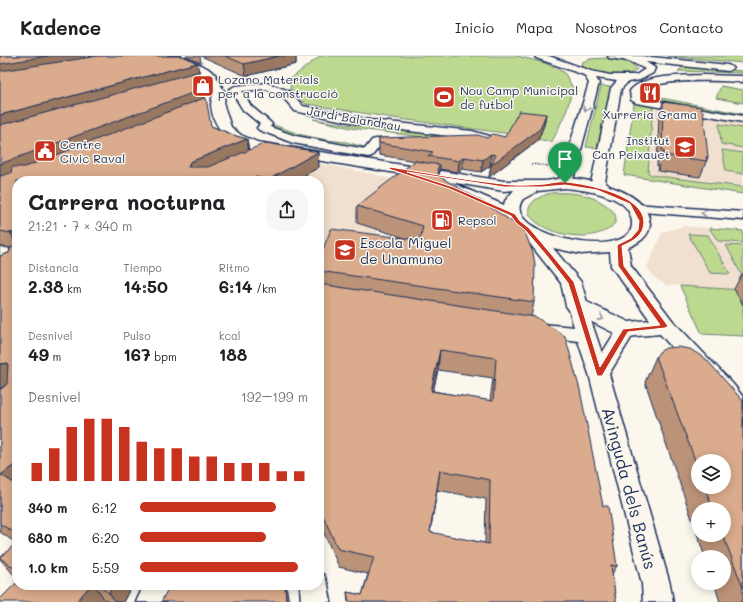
<!DOCTYPE html>
<html lang="es">
<meta charset="utf-8">
<style>
:root{--surface:#fff;--page:#f6f6f6;--text:#202124;--muted:#757577;--line:#e0e0e0;--accent:#c8321e}
body{margin:0;font-family:Mali,sans-serif;background:var(--page);color:var(--text);height:100vh;display:flex;flex-direction:column;font-size:15px;white-space:nowrap}
*{box-sizing:border-box;margin:0}
p{font-size:13px;color:var(--muted)}
.icon{flex:none;width:22px;height:22px;fill:none;stroke:currentColor;stroke-width:2;stroke-linecap:round;stroke-linejoin:round}
.map{position:relative;flex:1;overflow:hidden}
.drawer{position:absolute;left:12px;top:120px;width:312px;height:414px;display:flex;flex-direction:column;background:var(--surface);border-radius:16px;box-shadow:0 2px 10px #0003}
.drawer>*{flex:none}
.fabs{position:absolute;left:691px;top:398px;display:grid;gap:8px}
.fabs a{display:grid;place-items:center;width:40px;height:40px;border-radius:50%;background:var(--surface);box-shadow:0 2px 10px #0003;font-size:20px}
.pin{position:absolute;display:grid;place-items:center;width:34px;height:34px;color:#fff;margin:-41px -17px;border-radius:50% 50% 50% 0;rotate:-45deg;box-shadow:0 0 4px #0007}
.pin .icon{rotate:45deg}
.round{display:grid;place-items:center;flex:none;width:42px;height:42px;border-radius:16px;background:var(--page)}
.head{display:flex;align-items:center;justify-content:space-between;height:68px;padding:0 16px}
h1{font-size:22px;font-weight:700;line-height:30px}
.figures{display:grid;grid-template-columns:repeat(3,1fr);gap:6px;height:68px;padding:4px 16px}
.figures div{display:grid;align-content:center}
.figures b{font-size:17px;font-weight:700}
.figures small{font-size:11px;font-weight:400}
.figures p{font-size:11px}
.chart{height:112px;padding:8px 16px}
.chart p{display:flex;justify-content:space-between}
.chart svg{width:100%;height:72px;margin-top:4px;stroke:var(--accent);stroke-width:6}
ul{padding:0 16px;list-style:none;font-size:13px}
li{display:grid;grid-template-columns:64px 48px 1fr;align-items:center;height:30px}
li i{height:10px;border-radius:5px;background:var(--accent)}
header{display:flex;align-items:center;gap:24px;box-sizing:border-box;height:56px;padding:0 20px;background:var(--surface);border-bottom:1px solid var(--line)}
header strong{font-size:19px}
nav{display:flex;gap:22px;margin-inline-start:auto;font-size:14px}
.map>svg:first-child{display:block}
.built{fill:#f1e0cf}
.green{fill:#bdd88f;stroke:#6c8476}
.lines{fill:none;stroke-linecap:round;stroke-linejoin:round}
.street-casing{stroke:#1b2f5e;stroke-width:3}
.secondary-casing{stroke:#1b2f5e;stroke-width:3}
.path{stroke:#1b2f5e;stroke-width:1.5;stroke-dasharray:1.5 1.5;stroke-linecap:butt}
.street{fill:#fbf7ec;fill-rule:evenodd}
.secondary{fill:#fbf7ec;fill-rule:evenodd}
.wall{fill:#bb9378;stroke:#1b2f5e;fill-rule:evenodd}
.shaded-wall{fill:#997862;stroke:#1b2f5e}
.building{fill:#daab8c;stroke:#1b2f5e;fill-rule:evenodd}
.oneway{stroke:#8b93a5}
.route{fill:#c8321e;stroke:#fff;fill-rule:evenodd}
.labels{text-anchor:middle;dominant-baseline:central;stroke-width:3;stroke-linejoin:round;paint-order:stroke}
.far-poi-label{font-size:12px;fill:#1b2f5e;stroke:#fbf7ec;text-anchor:start}
.far-street-label{font-size:12px;fill:#1b2f5e;stroke:#fbf7ec}
.poi-label{font-size:14px;fill:#1b2f5e;stroke:#fbf7ec;text-anchor:start}
.near-street-label{font-size:17px;fill:#1b2f5e;stroke:#fbf7ec}
</style>
<header>
<strong>Kadence</strong>
<nav><a>Inicio</a><a>Mapa</a><a>Nosotros</a><a>Contacto</a></nav>
</header>
<div class="map">
<svg width="743" height="546" viewBox="0 0 743 546">
<rect width="100%" height="100%" fill="#fbf7ec"/>
<filter id="ink" filterUnits="userSpaceOnUse"><feTurbulence type="fractalNoise" baseFrequency=".025" numOctaves="2"/><feDisplacementMap in="SourceGraphic" scale="8" xChannelSelector="R" yChannelSelector="G"/><feConvolveMatrix kernelMatrix="1 2 1 2 8 2 1 2 1" color-interpolation-filters="sRGB"/></filter>
<g filter="url(#ink)">
<path class="built" d="M636,44L743,63V138L624,119L634,47Z
M323,108L373,118L407,127L387,156L351,236L319,231V125H293Z
M684,170L743,175V234L666,229L655,222L647,211L662,176Z"/>
<path class="green" d="M320,0H517L545,7L564,16L573,32L566,56L552,86L504,77L400,63L306,48L292,38L289,24Z
M667,0H743V7Z
M607,2L631,7L637,13C629,24 590,19 581,9L582,6L590,3Z
M684,10L743,15V17L678,15Z
M601,30L611,31L597,92L586,91Z
M721,30L743,34V47L716,42Z
M636,37L743,58V63L636,44Z
M634,47L653,50L648,116L651,119L743,131V138L624,119Z
M313,63C366,72 419,79 472,79L431,82L351,72Z
M719,68L743,72V92L721,88Z
M274,69L302,79L327,84L346,86L368,92L321,88L264,71Z
M722,94L743,97V118L726,115Z
M551,137C568,136 586,137 601,146C633,164 607,179 583,180C570,180 554,177 542,170C518,156 530,143 551,137Z
M709,172L743,175V187L718,185Z
M688,178L708,179L730,218L710,217Z
M726,189L743,190V220H742Z
M680,230L743,234V280L702,278Z"/>
<g class="lines">
<g class="street-casing">
<path id="street" d="M535,0H549L591,15L610,19H636L645,13L629,5L609,2L608,0H642L728,9L733,12L728,15L646,6L655,12L653,17L640,24L628,26L621,33L605,126L618,138L616,141C606,143 597,135 591,127L611,32L617,25L596,22L599,27L572,127L570,130H560L558,127L589,27L584,19L536,2Z
M703,19L743,20V26C718,25 660,21 640,36L641,42L743,60V66L636,47L631,44L630,35C643,18 683,20 703,19Z
M267,27L289,35L303,50L370,64L472,75L493,81L495,84L493,87C481,90 469,89 457,90C430,92 405,92 379,91L372,100L368,101L293,87L259,74L257,72L260,68L243,54L230,33L235,30ZM266,33L281,39L295,55L299,56L370,70L472,83L412,85L376,83L372,84L365,93L296,80L270,71L272,68L270,66L251,50L242,35Z
M635,148L743,156V164L630,155L628,152L630,149Z
M0,191L17,194V204L0,201Z
M577,244L583,246L586,250L602,297L619,270L626,268L633,270L636,274L609,318L670,528L673,546H643L642,528L589,318L578,285L532,279L525,277L522,273L525,269L532,267L574,271L568,250L571,246Z
M319,517L324,519L328,529L331,546H301L300,529H319Z
M144,529H173L166,546H136Z"/>
</g>
<g class="secondary-casing">
<path id="secondary" d="M168,0H181L207,12L215,18L225,37L224,50L231,71L241,79L257,86L504,125C517,125 531,125 544,125C551,125 558,122 565,122C591,123 649,135 650,168C650,180 638,188 628,191L631,210L673,265L733,328L743,341V370L734,367L715,340L660,278L626,281L618,279L570,255L566,250L561,227L523,179L512,170L507,162L441,133L439,130L441,127L446,125L254,94C231,88 213,74 211,49C211,45 213,40 213,37C213,33 209,26 207,23C201,14 179,7 169,2ZM450,126L504,135L514,134L505,145L504,149ZM565,132C583,134 620,138 629,156C656,213 494,181 523,143L538,135ZM553,192L581,198L610,196L611,210L650,264L629,266L587,246L581,226Z"/>
</g>
<path class="path" d="M531,108L549,110"/>
<use href="#street" class="street"/>
<use href="#secondary" class="secondary"/>
</g>
<path class="wall" d="M0,0L86,2L92,1L88,0H183L199,15H200L205,42L211,70L236,80L247,83L249,94L318,96L319,111L295,125H17V521L14,519L0,503L16,487L0,476V334L7,328L0,333V200L9,197L10,192L0,190Z
M185,0H200L201,7Z
M201,0H296V8L246,20Z
M663,46L708,101L700,121L658,115L659,110H657L659,61Z
M546,58L544,69L538,84L489,121L491,110H490L481,116L462,113L458,116L439,113V120L534,246L531,261L603,450L617,510L612,518L616,546H348L347,536L362,539L368,518L339,511L319,466V203L405,182L357,167V150L427,107L379,99V82H487L505,81ZM438,314L493,322L490,345L433,335ZM437,434L486,443L485,487L430,477Z
M742,218H743V249L734,233Z
M656,301L743,345V546H720L714,527H724V501H705L645,326ZM698,405L724,431H698ZM698,453H724V479H698Z
M17,529H132L123,546H109L104,543Z"/>
<path class="shaded-wall" d="M0,0H85L87,6L3,20L0,14Z
M279,0H296V8L246,20L244,8Z
M197,7L200,19L0,74V59Z
M200,15L205,46L0,125V108Z
M546,58L544,69L538,84L489,121L491,109Z
M247,83L249,97L193,121L188,111L190,106Z
M318,96L319,111L295,125H268V124Z
M491,98L490,110L481,116L483,104Z
M464,101L462,113L458,116L459,105Z
M440,109L438,134L437,113Z
M256,121L257,125H247Z
M17,175V191L11,177Z
M440,294L438,314L429,354L431,335Z
M8,307L9,327L0,333V308Z
M17,407V434L1,419Z
M440,414L437,434L427,495L430,476Z
M91,529H95L104,543L101,546H76Z
M113,529H132L123,546H115L109,537Z
M285,529H286L289,546H286Z"/>
<path class="building" d="M0,0H48L0,8Z
M98,0H183L197,7L0,59V15Z
M225,0H279L244,8Z
M200,15L203,33L0,108V69Z
M204,42H206L211,70L236,80L247,83L190,106L188,111H208L266,87L318,96L268,124L256,121L247,125H151L148,123L144,125H17V175L11,177L0,175V120L11,117L12,111H25Z
M663,46L701,51V54L703,55L708,101H706L707,105L664,99V95H662Z
M519,55L546,58L540,73L491,109L496,99L491,98L483,104L464,101L459,105L428,100L433,96L379,87V82L478,79L487,82L493,78L505,81Z
M415,105L440,109L437,113L439,117L437,119L489,150L524,174L533,197L535,208L534,246L319,215V203L331,173L420,184L423,170L357,150Z
M11,191L17,192V407L1,419L17,429V478L0,468V334L7,328L8,307L0,308V200L9,197Z
M319,228L536,261L565,280L580,334L603,450H608L617,510L611,509L616,546H349L347,536L362,539L374,501L338,493L319,451ZM440,294L496,302L493,345L431,335ZM440,414L490,424L489,488L430,476Z
M678,291L690,293L706,303L743,345V532L723,479H724V453H713L705,431H724V405H698V412L656,301L659,296L666,292Z
M17,486V514L0,502Z
M17,526V529H91L76,546H0V543Z
M97,529H113L109,537Z
M170,529H285L286,546H161Z"/>
<defs><path id="oneway-chevron" d="M-2-3.5L2.5 0L-2 3.5" fill="none" stroke-width="1.6" stroke-linecap="round" stroke-linejoin="round"/></defs>
<g class="oneway">
<use href="#oneway-chevron" transform="translate(586 53) rotate(107)"/>
<use href="#oneway-chevron" transform="translate(704 157) rotate(-176)"/>
<use href="#oneway-chevron" transform="translate(601 262) rotate(27)"/>
</g>
</g>
<path class="route" d="M390,111C427,117 465,124 502,128C516,130 531,129 545,128C552,127 559,125 566,126C587,128 645,139 644,167C643,180 633,185 622,190L624,210L668,270L665,272L628,276L602,320H597L568,227L547,200L525,174L516,167L511,160L450,133L389,113ZM407,116L504,131H542L565,129L597,134L630,148L639,165L638,174L631,182L617,189L618,210L660,269L623,273L600,311L574,226L551,198L529,172L520,165L515,158L453,131Z"/>
<defs>
<g id="shop-square" transform="scale(1.15)"><rect x="-9" y="-9" width="18" height="18" rx="4" fill="#c8321e" stroke="#fbf7ec"/><path d="M-5-2.5h2.3a2.7 3.5 0 0 1 5.4 0H5L5.5 6h-11ZM-1.5-2.5h3a1.5 2.3 0 0 0-3 0Z" fill="#fff"/></g>
<g id="restaurant-square" transform="scale(1.15)"><rect x="-9" y="-9" width="18" height="18" rx="4" fill="#c8321e" stroke="#fbf7ec"/><path d="M-5-6h1v4h1v-4h1v4h1v-4h1v5L-1.5 .5V6h-2V.5L-5-1ZM5-6V6H3V1.5H1.5Q1.5-4 5-6Z" fill="#fff"/></g>
<g id="stadium-square" transform="scale(1.15)"><rect x="-9" y="-9" width="18" height="18" rx="4" fill="#c8321e" stroke="#fbf7ec"/><path d="M0-5a6.5 5 0 1 0 0 10a6.5 5 0 1 0 0-10ZM-3.5-1.8h7v3.6h-7Z" fill="#fff"/></g>
<g id="school-square" transform="scale(1.15)"><rect x="-9" y="-9" width="18" height="18" rx="4" fill="#c8321e" stroke="#fbf7ec"/><path d="M0-5L7-2L0 1L-7-2ZM-4 1L0 2.5L4 1V4Q0 6-4 4Z" fill="#fff"/></g>
<g id="civic-square" transform="scale(1.15)"><rect x="-9" y="-9" width="18" height="18" rx="4" fill="#c8321e" stroke="#fbf7ec"/><path d="M-.6-6.5H3V-4.5H.6V-3L4-1V1h2V6H-6V1h2V-1L-.6-3ZM-1.2 2.5V6h2.4V2.5Z" fill="#fff"/></g>
<g id="fuel-square" transform="scale(1.15)"><rect x="-9" y="-9" width="18" height="18" rx="4" fill="#c8321e" stroke="#fbf7ec"/><path d="M-5.5-6h7V0h2V4h1.3V-2.5L3-4.5l.8-.8L6-3V5H2.5V1h-1V6h-7ZM-4.2-4.7v3.2H.2V-4.7Z" fill="#fff"/></g>
</defs>
<g fill-rule="evenodd">
<use href="#shop-square" x="203" y="30"/>
<use href="#restaurant-square" x="650" y="37"/>
<use href="#stadium-square" x="444" y="41"/>
<use href="#school-square" x="685" y="91"/>
<use href="#civic-square" x="45" y="95"/>
<use href="#fuel-square" x="442" y="164"/>
<use href="#school-square" x="345" y="194"/>
</g>
<g class="labels">
<g class="far-poi-label">
<text x="218" y="23">Lozano Materials<tspan x="218" dy="14">per a la construcció</tspan></text>
<text x="460" y="34">Nou Camp Municipal<tspan x="460" dy="14">de futbol</tspan></text>
<text x="650" y="58" text-anchor="middle">Xurreria Grama</text>
<text x="670" y="84" text-anchor="end">Institut<tspan x="670" dy="14">Can Peixauet</tspan></text>
<text x="60" y="88">Centre<tspan x="60" dy="14">Civic Raval</tspan></text>
<text x="458" y="164">Repsol</text>
</g>
<g class="far-street-label">
<text transform="translate(354 62) rotate(10)">Jardí Balandrau</text>
</g>
<g class="poi-label">
<text x="360" y="186">Escola Miguel<tspan x="360" dy="16">de Unamuno</tspan></text>
</g>
<g class="near-street-label">
<text transform="translate(630 432) rotate(75)">Avinguda dels Banús</text>
</g>
</g>
</svg>
<div class="fabs">
<a><svg class="icon" aria-label="layers" viewBox="0 0 24 24"><path d="M12 4l9 5-9 5-9-5zM3 14l9 5 9-5"/></svg></a>
<a>+</a>
<a>−</a>
</div>
<div class="pin" style="left:565px;top:127px;background:#1e9e55"><svg class="icon" aria-label="arrive" viewBox="0 0 24 24"><path d="M6 21V4h12l-3 4 3 4H6"/></svg></div>
<section class="drawer">
<div class="head"><div><h1>Carrera nocturna</h1><p>21:21 · 7 × 340 m</p></div><a class="round"><svg class="icon" aria-label="share" viewBox="0 0 24 24"><path d="M12 15V3M7 8l5-5 5 5M5 13v7h14v-7"/></svg></a></div>
<div class="figures">
<div><p>Distancia</p><b>2.38<small> km</small></b></div>
<div><p>Tiempo</p><b>14:50</b></div>
<div><p>Ritmo</p><b>6:14<small> /km</small></b></div>
</div>
<div class="figures">
<div><p>Desnivel</p><b>49<small> m</small></b></div>
<div><p>Pulso</p><b>167<small> bpm</small></b></div>
<div><p>kcal</p><b>188</b></div>
</div>
<div class="chart"><p><span>Desnivel</span>192–199 m</p>
<svg viewBox="0 0 160 44" preserveAspectRatio="none"><path d="M5 44V33M15 44V24M25 44V11M35 44V6M45 44V6M55 44V11M65 44V20M75 44V24M85 44V24M95 44V29M105 44V29M115 44V33M125 44V33M135 44V33M145 44V38M155 44V38"/></svg>
</div>
<ul>
<li><b>340 m</b>6:12<i style="width:81%"></i></li>
<li><b>680 m</b>6:20<i style="width:75%"></i></li>
<li><b>1.0 km</b>5:59<i style="width:94%"></i></li>
</ul>
</section>
</div>
